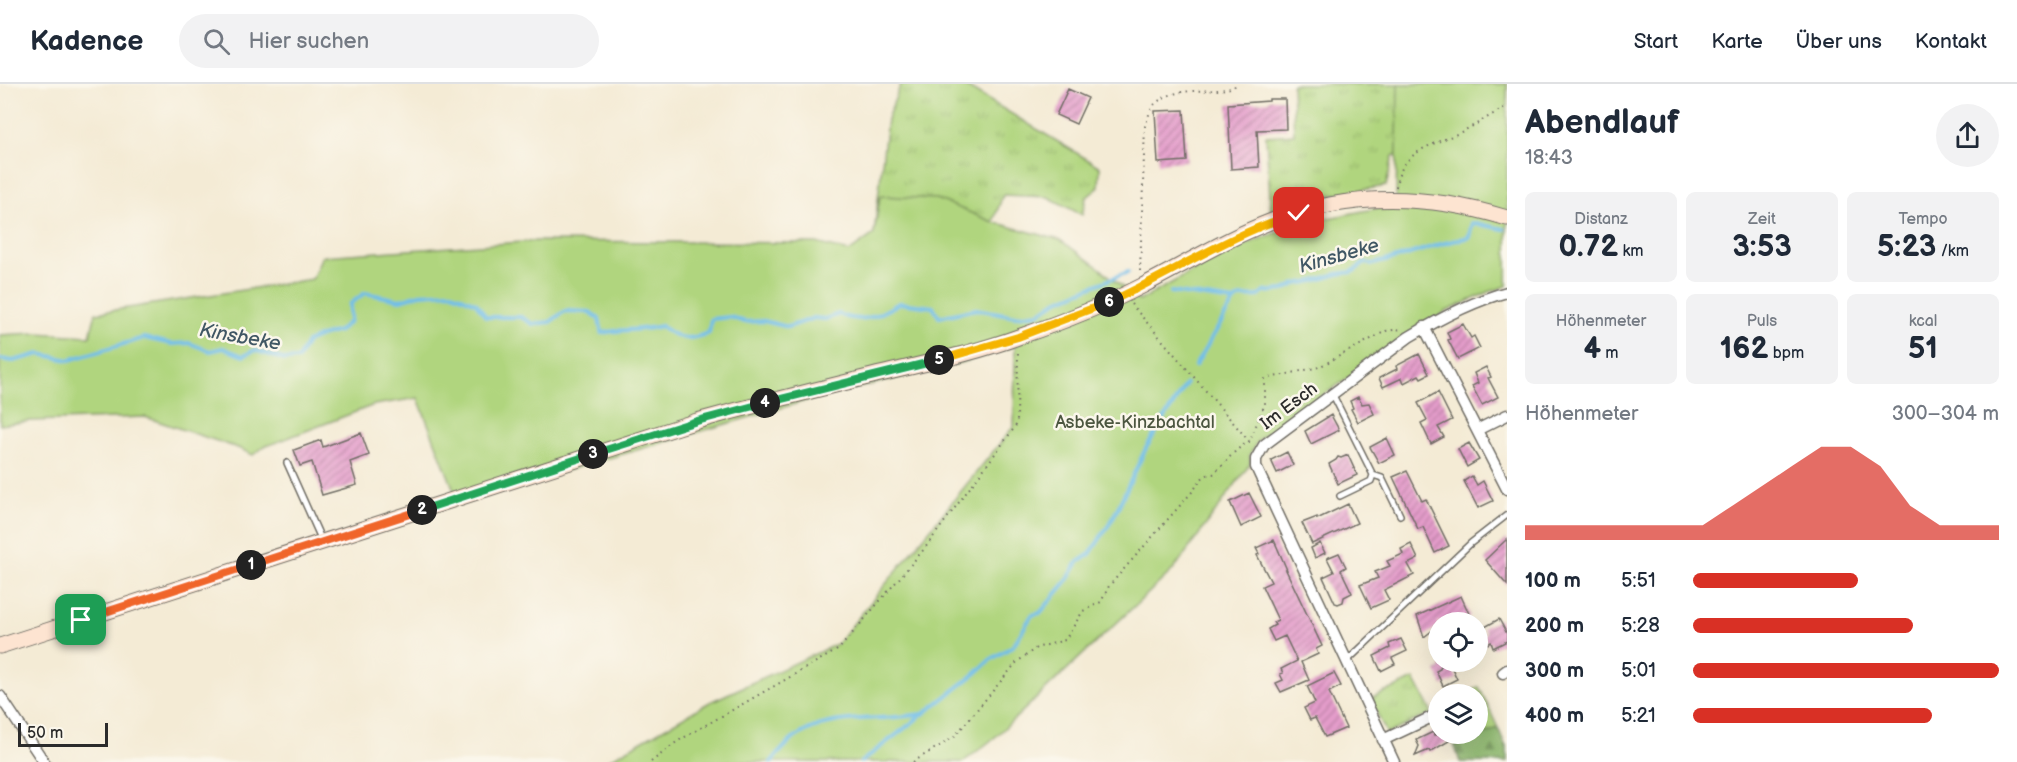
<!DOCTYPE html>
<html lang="de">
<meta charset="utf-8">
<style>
:root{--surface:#fff;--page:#f2f2f3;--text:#1f2937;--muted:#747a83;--line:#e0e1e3;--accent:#d93025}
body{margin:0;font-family:"Balsamiq Sans",sans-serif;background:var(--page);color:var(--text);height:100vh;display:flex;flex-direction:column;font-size:22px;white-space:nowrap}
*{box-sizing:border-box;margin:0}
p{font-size:20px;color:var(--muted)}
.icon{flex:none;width:33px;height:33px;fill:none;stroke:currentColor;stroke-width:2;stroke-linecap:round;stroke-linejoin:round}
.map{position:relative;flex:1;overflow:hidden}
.sheet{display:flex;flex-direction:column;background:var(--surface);width:510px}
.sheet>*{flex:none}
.buttons{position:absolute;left:1428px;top:528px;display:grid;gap:12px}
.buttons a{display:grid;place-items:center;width:60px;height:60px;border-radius:50%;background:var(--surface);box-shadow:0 6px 24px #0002;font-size:30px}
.scale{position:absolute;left:18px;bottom:15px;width:90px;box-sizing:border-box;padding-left:6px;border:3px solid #2b2b2b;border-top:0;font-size:16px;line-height:21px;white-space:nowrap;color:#2b2b2b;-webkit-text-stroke:4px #fbf7ec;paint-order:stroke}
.pin{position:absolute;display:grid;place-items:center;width:51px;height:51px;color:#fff;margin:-26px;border-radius:12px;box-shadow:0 3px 9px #0006}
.km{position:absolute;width:30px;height:30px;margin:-15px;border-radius:50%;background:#222;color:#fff;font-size:16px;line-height:30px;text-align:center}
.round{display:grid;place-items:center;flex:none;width:63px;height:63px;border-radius:32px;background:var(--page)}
.headline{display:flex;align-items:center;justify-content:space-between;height:102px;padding:0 18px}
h1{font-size:33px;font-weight:600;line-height:45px}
.metrics{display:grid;grid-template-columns:repeat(3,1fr);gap:9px;height:102px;padding:6px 18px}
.metrics div{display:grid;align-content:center;border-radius:9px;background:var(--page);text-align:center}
.metrics b{font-size:30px;font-weight:600}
.metrics small{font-size:16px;font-weight:400}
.metrics p{font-size:16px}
.chart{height:168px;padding:12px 18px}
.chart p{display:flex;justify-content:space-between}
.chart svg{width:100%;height:108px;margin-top:6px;fill:var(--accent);opacity:.7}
ul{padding:0 18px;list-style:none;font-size:20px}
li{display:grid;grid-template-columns:96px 72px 1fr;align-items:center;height:45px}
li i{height:15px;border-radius:8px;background:var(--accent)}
header{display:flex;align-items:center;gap:36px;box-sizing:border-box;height:84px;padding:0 30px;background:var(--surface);border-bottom:2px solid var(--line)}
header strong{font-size:28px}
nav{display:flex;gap:33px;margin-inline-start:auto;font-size:21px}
.search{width:420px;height:54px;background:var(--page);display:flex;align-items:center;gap:15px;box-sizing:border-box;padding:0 21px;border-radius:33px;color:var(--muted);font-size:22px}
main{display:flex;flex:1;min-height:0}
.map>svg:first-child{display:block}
.grass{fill:url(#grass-tufts);stroke:#6e8054;stroke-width:1.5}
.forest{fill:url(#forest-firs);stroke:#5c704c;stroke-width:1.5}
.park{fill:#b0d57e;stroke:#6e8054;stroke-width:1.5}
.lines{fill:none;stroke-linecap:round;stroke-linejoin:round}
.stream{stroke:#70beea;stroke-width:4}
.building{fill:url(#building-hatch)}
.lane-casing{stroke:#716e66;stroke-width:8}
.street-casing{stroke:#716e66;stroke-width:13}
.secondary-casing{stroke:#716e66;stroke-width:17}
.path{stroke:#716e66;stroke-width:2;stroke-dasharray:1.5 4.5;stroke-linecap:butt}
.lane{stroke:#fff;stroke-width:5}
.street{stroke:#fff;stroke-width:10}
.secondary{stroke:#fde4d1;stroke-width:15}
.split-1-casing{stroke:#fff;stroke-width:12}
.split-2-casing{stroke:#fff;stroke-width:12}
.split-3-casing{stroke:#fff;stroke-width:12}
.split-4-casing{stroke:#fff;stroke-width:12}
.split-5-casing{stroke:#fff;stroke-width:12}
.split-6-casing{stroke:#fff;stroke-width:12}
.split-7-casing{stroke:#fff;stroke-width:12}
.split-1{stroke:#f0652b;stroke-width:8}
.split-2{stroke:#f0652b;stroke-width:8}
.split-3{stroke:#22a559;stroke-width:8}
.split-4{stroke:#22a559;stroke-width:8}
.split-5{stroke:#22a559;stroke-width:8}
.split-6{stroke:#f5b400;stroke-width:8}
.split-7{stroke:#f5b400;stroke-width:8}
.labels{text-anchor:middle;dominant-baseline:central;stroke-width:5;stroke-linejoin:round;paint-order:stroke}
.street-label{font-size:18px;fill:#2b2b2b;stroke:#fbf7ec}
.park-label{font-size:18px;fill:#4c5640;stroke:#fbf7ec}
.water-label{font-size:20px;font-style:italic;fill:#405764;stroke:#fbf7ec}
</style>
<header>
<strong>Kadence</strong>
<div class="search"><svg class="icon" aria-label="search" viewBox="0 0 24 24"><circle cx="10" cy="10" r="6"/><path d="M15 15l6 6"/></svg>Hier suchen</div>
<nav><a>Start</a><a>Karte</a><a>Über uns</a><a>Kontakt</a></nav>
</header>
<main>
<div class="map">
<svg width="1507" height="678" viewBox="0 0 1507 678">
<defs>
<pattern id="grass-tufts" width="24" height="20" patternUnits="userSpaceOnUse" patternTransform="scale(1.5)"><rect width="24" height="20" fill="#b0d57e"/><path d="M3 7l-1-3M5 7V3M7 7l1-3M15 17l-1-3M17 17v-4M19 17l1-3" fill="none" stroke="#98b76d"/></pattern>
<pattern id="forest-firs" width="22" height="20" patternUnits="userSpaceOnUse" patternTransform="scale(1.5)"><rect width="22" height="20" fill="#8cb66d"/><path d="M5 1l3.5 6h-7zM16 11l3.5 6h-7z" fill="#73945a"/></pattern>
<pattern id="building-hatch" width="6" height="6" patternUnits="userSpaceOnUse" patternTransform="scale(1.5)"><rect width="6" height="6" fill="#e49cca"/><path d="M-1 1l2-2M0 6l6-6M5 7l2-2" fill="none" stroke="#b97fa4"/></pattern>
</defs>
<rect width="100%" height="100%" fill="#fbf7ec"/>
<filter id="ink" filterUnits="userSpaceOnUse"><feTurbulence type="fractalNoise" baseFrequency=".0167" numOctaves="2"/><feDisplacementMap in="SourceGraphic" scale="12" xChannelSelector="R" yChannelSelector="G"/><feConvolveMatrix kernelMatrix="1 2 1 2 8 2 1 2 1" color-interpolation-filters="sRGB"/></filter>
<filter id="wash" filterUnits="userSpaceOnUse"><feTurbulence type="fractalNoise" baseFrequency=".008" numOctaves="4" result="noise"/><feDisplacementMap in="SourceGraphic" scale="24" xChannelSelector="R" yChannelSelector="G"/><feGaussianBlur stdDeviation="1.35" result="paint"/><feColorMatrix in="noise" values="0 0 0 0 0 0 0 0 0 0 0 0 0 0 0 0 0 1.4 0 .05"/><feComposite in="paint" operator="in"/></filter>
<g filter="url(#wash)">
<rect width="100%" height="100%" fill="#f4ebd5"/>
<path class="grass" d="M901,0H962L1100,83L1099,103L1086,114L1082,131L1048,113L1003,111L993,138L849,168L874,150L887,35Z
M1292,0H1507V14L1393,72L1386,102L1313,114L1271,128L1266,52L1294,50Z
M1414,595L1432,629L1387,650L1370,615Z
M1479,603L1498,644L1455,663L1449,650H1478V610H1462Z"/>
<path class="forest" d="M1498,644L1507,665V678H1460L1455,663Z"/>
<path class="park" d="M1398,0H1507V202L1489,208L1445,228L1259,355L1250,370V380L1174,485L993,655L963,678H605L710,618L837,560L1014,342L1015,262L971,276L805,317L496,407L455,409L418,314L374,321L264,363L253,371L238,364L145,333L31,337L0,341V251L35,249L90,252L96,229L312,195L322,172L536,157L817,159L849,168L874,150L880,112L937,115L993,138L1060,156L1101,185L1139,217L1202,182L1247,160L1299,140L1378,124L1396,122Z"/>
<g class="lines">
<path class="stream" d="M1171,208L1234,217L1241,213L1259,212L1264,208L1284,206L1296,200L1314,197L1337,190L1352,188L1365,179L1373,180L1397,174L1441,160L1469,153L1472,139L1504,145
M0,275L13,277L40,270L69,276L144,254L172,260L189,259L210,267L223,264L243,272L255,266L285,276L298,275L307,258L321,252L339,247L350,237V220L365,209L400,216L420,210L450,208L476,219L486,233H521L533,240L550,238L565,227L590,228L599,235L602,249C622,245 641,247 661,242C679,256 687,257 709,249L711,235L730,233L745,238L764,237L788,243L814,234L825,235L839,230C862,241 880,231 899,219L933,223L939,233L976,225L1016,232L1039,229L1056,217L1128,188
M1195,282L1234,217
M771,678C781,667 789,656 802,649C838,629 882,638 921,630
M861,678L975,590L990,576L1013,562L1032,531L1040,529L1066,498L1078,478L1090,470L1112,436L1146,364L1186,300"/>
</g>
<g id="blocks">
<path class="building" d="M1068,5L1088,14L1076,40L1056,31Z
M1269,15H1285L1286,45L1257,46L1259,83L1231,85L1228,20L1269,17Z
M1184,26L1187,77L1158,79L1155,27Z
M1463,240L1471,254L1474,252L1480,264L1458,275L1448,256L1450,255L1447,248Z
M1419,270L1429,290L1421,294L1419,291L1404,299L1402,294L1383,303L1379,294L1397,285L1396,282Z
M1486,283L1491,293L1488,294L1498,313L1482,321L1472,302L1478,299L1474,289Z
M1438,308L1452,336L1438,343L1444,353L1431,360L1421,339L1427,336L1418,319Z
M1358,313L1362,320L1369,319L1374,330L1358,338L1351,325L1353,324L1350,317Z
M1331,331L1339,346L1311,360L1305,347Z
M361,349L369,371L350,378L357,401L322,411L312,378L300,382L294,366L321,356L323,363Z
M1387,354L1395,371L1379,379L1370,363Z
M1469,359L1479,376L1467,383L1458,365Z
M1287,368L1293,381L1277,389L1271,376Z
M1348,371L1357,391L1338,400L1329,380L1336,376L1338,373L1341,374Z
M1407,387L1422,417L1426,415L1449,462L1435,469L1423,443L1418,445L1393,393Z
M1472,392L1477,401L1483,397L1493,417L1478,424L1464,397Z
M1249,409L1261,433L1241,443L1230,418Z
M1348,420L1357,439L1312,460L1302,439L1317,433V435Z
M1507,455V501L1485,476Z
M1274,456L1287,486H1286L1322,562L1316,565L1318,570L1301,578L1309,596L1281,608L1276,599L1283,596L1280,590L1283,589L1281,585L1297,577L1285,552L1274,557L1268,545L1275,541L1273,538L1278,536L1262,502L1271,498L1257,471L1259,470L1256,464Z
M1320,459L1325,469L1315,474L1311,464Z
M1411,460L1418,475L1408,480L1414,491L1384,506L1389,516L1371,524L1360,501L1378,494L1375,488L1390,482L1387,477L1403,470L1401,465Z
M1339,469L1346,483L1341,486L1352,509L1344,513L1343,518L1338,520L1335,519L1323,493L1334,488L1327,474Z
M1461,512L1470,532L1456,538H1438V542L1424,553L1417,532Z
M1499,535L1507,550V557L1493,564L1491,558L1488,560L1483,551L1486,549L1483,544Z
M1401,555L1407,567L1392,574L1395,580L1381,587L1374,572L1390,564L1389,560Z
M1445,578H1449L1457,595L1443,602L1436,587L1440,585L1442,579Z
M1334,589L1341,602L1329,608L1346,644L1325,653L1315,634L1310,636L1304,624L1315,619L1307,602Z
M1433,648L1434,651L1446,650L1449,657L1430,668L1429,666L1415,672L1419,662L1416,656Z"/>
</g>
</g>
<g filter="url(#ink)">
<use href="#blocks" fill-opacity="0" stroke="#716e66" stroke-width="1.5"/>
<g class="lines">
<g class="lane-casing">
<path id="lane" d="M1333,311L1373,391L1371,397L1340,412
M287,379L322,457
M1373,391L1382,394L1400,431
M1347,577L1471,459L1507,431"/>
</g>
<g class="street-casing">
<path id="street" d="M1424,243L1507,405
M1477,346L1507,331
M1503,589L1507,586
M0,612L44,678
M1383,656L1436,631
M1394,678L1256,383V375L1264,361L1409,253C1439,235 1473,217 1507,208"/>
</g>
<g class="secondary-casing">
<path id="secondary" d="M0,562L697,337C755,321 814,306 872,292C922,280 973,270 1021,252C1062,238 1103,222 1142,202C1185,180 1227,154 1272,137C1349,108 1429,110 1507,134"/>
</g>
<path class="path" d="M1396,103C1401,64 1437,61 1467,45C1481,38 1494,29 1507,22
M1140,187L1145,42C1148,35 1150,24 1155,20C1177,0 1209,11 1234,3L1236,0
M1131,220L1249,357
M651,678L678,657L839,565L925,464L1015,343L1017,339L1018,267
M913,678L954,653L1017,578L1036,564L1065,556L1083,527L1101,518L1109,502L1192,408C1199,400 1201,390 1213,390C1226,379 1234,365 1249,358L1265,320V295L1319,283L1386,247L1401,245"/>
<use href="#lane" class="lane"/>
<use href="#street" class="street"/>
<use href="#secondary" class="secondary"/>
</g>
</g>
<g class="lines" filter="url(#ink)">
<g class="split-1-casing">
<path id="split-1" d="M81,536L251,481"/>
</g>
<g class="split-2-casing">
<path id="split-2" d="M251,481L422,426"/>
</g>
<g class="split-3-casing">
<path id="split-3" d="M422,426L593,370"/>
</g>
<g class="split-4-casing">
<path id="split-4" d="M593,370L697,337L765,319"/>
</g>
<g class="split-5-casing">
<path id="split-5" d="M765,319L939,276"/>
</g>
<g class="split-6-casing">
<path id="split-6" d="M939,276L1018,253L1109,218"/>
</g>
<g class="split-7-casing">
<path id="split-7" d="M1109,218C1173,189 1231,149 1299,129"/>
</g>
<use href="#split-1" class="split-1"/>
<use href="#split-2" class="split-2"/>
<use href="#split-3" class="split-3"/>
<use href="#split-4" class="split-4"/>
<use href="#split-5" class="split-5"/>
<use href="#split-6" class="split-6"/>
<use href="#split-7" class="split-7"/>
</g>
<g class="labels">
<g class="street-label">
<text transform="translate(1289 322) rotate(-37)">Im Esch</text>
</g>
<g class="park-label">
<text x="1135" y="338">Asbeke-Kinzbachtal</text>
</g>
<g class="water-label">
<text transform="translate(1339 172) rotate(-16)">Kinsbeke</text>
<text transform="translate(240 253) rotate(10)">Kinsbeke</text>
</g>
</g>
</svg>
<div class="buttons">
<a><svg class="icon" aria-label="locate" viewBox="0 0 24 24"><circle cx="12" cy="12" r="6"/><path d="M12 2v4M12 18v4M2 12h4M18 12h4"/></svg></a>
<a><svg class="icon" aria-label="layers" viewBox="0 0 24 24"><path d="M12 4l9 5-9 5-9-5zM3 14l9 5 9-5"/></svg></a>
</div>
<div class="scale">50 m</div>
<div class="pin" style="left:81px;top:536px;background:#1e9e55"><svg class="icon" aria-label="arrive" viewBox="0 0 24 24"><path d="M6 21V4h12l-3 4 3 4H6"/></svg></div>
<div class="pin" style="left:1299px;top:129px;background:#d93025"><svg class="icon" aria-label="check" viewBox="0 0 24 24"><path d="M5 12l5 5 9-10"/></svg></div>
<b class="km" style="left:251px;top:481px">1</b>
<b class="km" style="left:422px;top:426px">2</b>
<b class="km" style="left:593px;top:370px">3</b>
<b class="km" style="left:765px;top:319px">4</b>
<b class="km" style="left:939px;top:276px">5</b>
<b class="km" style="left:1109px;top:218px">6</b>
</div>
<section class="sheet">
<div class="headline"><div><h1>Abendlauf</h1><p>18:43</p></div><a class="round"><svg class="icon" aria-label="share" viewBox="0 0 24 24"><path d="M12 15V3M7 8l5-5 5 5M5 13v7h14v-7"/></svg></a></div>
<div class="metrics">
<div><p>Distanz</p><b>0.72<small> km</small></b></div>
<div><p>Zeit</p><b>3:53</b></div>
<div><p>Tempo</p><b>5:23<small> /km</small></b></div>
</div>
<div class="metrics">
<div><p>Höhenmeter</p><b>4<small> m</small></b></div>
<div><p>Puls</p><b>162<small> bpm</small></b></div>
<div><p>kcal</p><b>51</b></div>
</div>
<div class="chart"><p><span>Höhenmeter</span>300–304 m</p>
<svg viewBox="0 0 160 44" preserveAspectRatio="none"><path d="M0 44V38L10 38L20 38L30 38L40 38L50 38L60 38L70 30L80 22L90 14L100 6L110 6L120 14L130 30L140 38L150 38L160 38V44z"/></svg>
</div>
<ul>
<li><b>100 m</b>5:51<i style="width:54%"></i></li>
<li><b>200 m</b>5:28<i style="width:72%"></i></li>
<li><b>300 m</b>5:01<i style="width:100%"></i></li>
<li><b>400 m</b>5:21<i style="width:78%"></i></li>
</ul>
</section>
</main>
